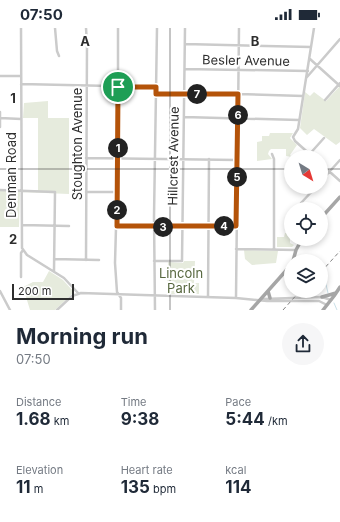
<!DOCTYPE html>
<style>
:root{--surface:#fff;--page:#f6f6f7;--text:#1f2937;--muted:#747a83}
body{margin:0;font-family:Inter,sans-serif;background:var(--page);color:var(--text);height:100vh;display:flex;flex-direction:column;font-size:15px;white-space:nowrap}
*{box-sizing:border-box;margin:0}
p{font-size:13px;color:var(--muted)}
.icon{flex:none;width:22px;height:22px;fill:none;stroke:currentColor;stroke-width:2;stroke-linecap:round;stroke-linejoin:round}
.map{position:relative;height:282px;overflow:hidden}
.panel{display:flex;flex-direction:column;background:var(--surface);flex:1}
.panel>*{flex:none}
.needle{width:26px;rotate:142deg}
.controls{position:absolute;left:284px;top:122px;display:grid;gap:8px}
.controls a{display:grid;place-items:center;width:44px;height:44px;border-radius:50%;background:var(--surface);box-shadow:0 2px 6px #0003;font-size:20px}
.scale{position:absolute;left:12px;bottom:10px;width:62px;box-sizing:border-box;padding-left:4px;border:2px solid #2e2e2e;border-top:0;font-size:11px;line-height:14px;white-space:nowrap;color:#2e2e2e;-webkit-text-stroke:3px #fff;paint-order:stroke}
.pin{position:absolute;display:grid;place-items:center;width:34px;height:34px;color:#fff;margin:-17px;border:2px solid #fff;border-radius:50%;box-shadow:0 1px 4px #0007}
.km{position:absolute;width:20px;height:20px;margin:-10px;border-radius:50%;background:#222;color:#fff;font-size:11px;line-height:20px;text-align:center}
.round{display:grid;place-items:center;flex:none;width:42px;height:42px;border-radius:21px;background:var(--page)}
.overview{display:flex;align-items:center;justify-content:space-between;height:68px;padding:0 16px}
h1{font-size:22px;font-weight:700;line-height:30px}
.stats{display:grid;grid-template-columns:repeat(3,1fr);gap:6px;height:68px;padding:4px 16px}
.stats div{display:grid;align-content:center}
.stats b{font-size:17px;font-weight:700}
.stats small{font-size:11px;font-weight:400}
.stats p{font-size:11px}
.status{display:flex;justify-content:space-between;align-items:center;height:28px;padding:0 20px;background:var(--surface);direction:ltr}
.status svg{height:11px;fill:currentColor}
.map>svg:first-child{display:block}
.green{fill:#e6ebdd}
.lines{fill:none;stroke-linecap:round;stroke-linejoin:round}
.stream{stroke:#cbe1e9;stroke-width:1}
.minor{stroke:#cbcbcb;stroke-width:2.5}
.major{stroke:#a6a6a6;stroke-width:3.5}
.rail{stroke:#838383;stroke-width:1;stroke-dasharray:4 3;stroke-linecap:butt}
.route-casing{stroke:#fff;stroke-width:8}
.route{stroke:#b45309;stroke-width:5}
.grid{fill:none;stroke:#2e2e2e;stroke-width:1;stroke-opacity:0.55}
.labels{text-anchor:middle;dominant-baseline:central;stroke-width:4;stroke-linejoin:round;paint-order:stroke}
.street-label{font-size:13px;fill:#2e2e2e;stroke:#fff}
.park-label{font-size:13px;fill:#57673f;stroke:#fff}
.grid-label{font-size:13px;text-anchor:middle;font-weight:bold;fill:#2e2e2e;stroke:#fff;stroke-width:4;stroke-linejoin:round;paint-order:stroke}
</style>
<div class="status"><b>07:50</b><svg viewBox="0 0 49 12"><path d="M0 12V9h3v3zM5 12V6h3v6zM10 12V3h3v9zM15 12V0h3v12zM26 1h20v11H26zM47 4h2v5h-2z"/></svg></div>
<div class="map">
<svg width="340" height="282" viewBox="0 0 340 282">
<rect width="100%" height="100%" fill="#fff"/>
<path class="green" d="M340,58V114L336,117L314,101L307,107L300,100L305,64L310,68L314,64L326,73Z
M48,73V90H69V166L20,164L19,199H0V162H38V90H23L24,75Z
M270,105H293L290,110L297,117L290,127L292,129L286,128V121H271L269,123L268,126L272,131L257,133V114L262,113V108H269Z
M285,205H290V215L294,217L292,219H277V209H284Z
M244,222L278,223L276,235L252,237L245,231Z
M184,233H195L194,255H199V266H167L168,234L183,235Z
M49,243L63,252L73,263V265L55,282H30L23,259L33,254H43Z"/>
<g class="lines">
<path class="stream" d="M323,250L325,252L328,265
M334,275L337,282"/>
<path class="minor" d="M21,0L22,220L27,227L64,250L78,265
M55,0L57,23L59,28
M118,0V130L115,235L117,264L121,270V282
M185,16L311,19
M310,31L340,58
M185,41L308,43
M0,48H21
M307,49L340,11
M21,56L156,59
M156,66H238L303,68
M325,72L340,55
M0,84V99
M184,89L299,92
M0,90L21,91
M272,126L274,131V221
M307,129L324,110
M313,129L295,113L293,109L298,101L314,0
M86,130L237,132
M321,136L340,153
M321,153L340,132
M0,162L55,164L54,243
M86,164H117
M301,175L316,159
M22,197L69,198
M117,198H236
M236,221L296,222
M54,231L99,232
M86,232L87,16L86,0
M154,233H182L185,0
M21,249V225L23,222
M0,263L10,282
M208,269L209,131
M236,270L239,0
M263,271L322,269L331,272
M57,282L72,268L81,265L236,270L267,273H319L327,277
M155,282L154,189L157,0"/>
<path class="major" d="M321,190L340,169
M293,233L296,222L302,211
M268,263L270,270
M322,269L336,265
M251,282L291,237
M323,282L334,268L340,259"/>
<path class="rail" d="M321,244L340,223
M283,282L300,263"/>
</g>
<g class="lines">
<g class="route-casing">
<path id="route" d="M118,59H156V66H238L236,198H117Z"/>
</g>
<use href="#route" class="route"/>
</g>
<path class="grid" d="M170,0V282M0,141H291M321,141H340"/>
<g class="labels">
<g class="street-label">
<text transform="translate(246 32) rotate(1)">Besler Avenue</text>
<text transform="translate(77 116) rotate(-90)">Stoughton Avenue</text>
<text transform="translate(173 128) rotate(-89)">Hillcrest Avenue</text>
<text transform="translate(11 147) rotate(-90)">Denman Road</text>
</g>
<g class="park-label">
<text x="181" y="245">Lincoln<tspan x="181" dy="15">Park</tspan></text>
</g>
</g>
<g class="grid-label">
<text x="85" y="18">A</text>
<text x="255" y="18">B</text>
<text x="13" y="75">1</text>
<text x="13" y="216">2</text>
</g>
</svg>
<div class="controls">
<a><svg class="needle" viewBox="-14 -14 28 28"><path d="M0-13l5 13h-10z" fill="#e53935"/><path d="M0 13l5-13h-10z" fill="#747a83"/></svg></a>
<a><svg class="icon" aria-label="locate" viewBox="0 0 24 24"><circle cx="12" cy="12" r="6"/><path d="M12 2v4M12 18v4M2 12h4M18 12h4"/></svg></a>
<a><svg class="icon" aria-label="layers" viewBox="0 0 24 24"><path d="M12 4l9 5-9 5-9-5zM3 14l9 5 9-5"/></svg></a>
</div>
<div class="scale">200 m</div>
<div class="pin" style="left:118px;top:59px;background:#1e9e55"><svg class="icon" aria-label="arrive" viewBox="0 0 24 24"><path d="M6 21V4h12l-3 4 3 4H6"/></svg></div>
<b class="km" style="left:118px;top:120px">1</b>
<b class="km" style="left:117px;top:182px">2</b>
<b class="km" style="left:163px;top:199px">3</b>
<b class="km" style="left:224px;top:198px">4</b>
<b class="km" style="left:237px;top:149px">5</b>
<b class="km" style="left:238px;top:87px">6</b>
<b class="km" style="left:197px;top:66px">7</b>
</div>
<section class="panel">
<div class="overview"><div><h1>Morning run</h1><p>07:50</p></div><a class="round"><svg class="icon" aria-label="share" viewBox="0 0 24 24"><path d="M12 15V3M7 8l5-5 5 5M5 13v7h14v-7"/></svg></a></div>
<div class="stats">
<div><p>Distance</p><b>1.68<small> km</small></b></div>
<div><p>Time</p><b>9:38</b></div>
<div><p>Pace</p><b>5:44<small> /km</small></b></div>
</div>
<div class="stats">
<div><p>Elevation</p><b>11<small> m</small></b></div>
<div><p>Heart rate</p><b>135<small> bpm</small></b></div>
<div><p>kcal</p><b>114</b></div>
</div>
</section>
